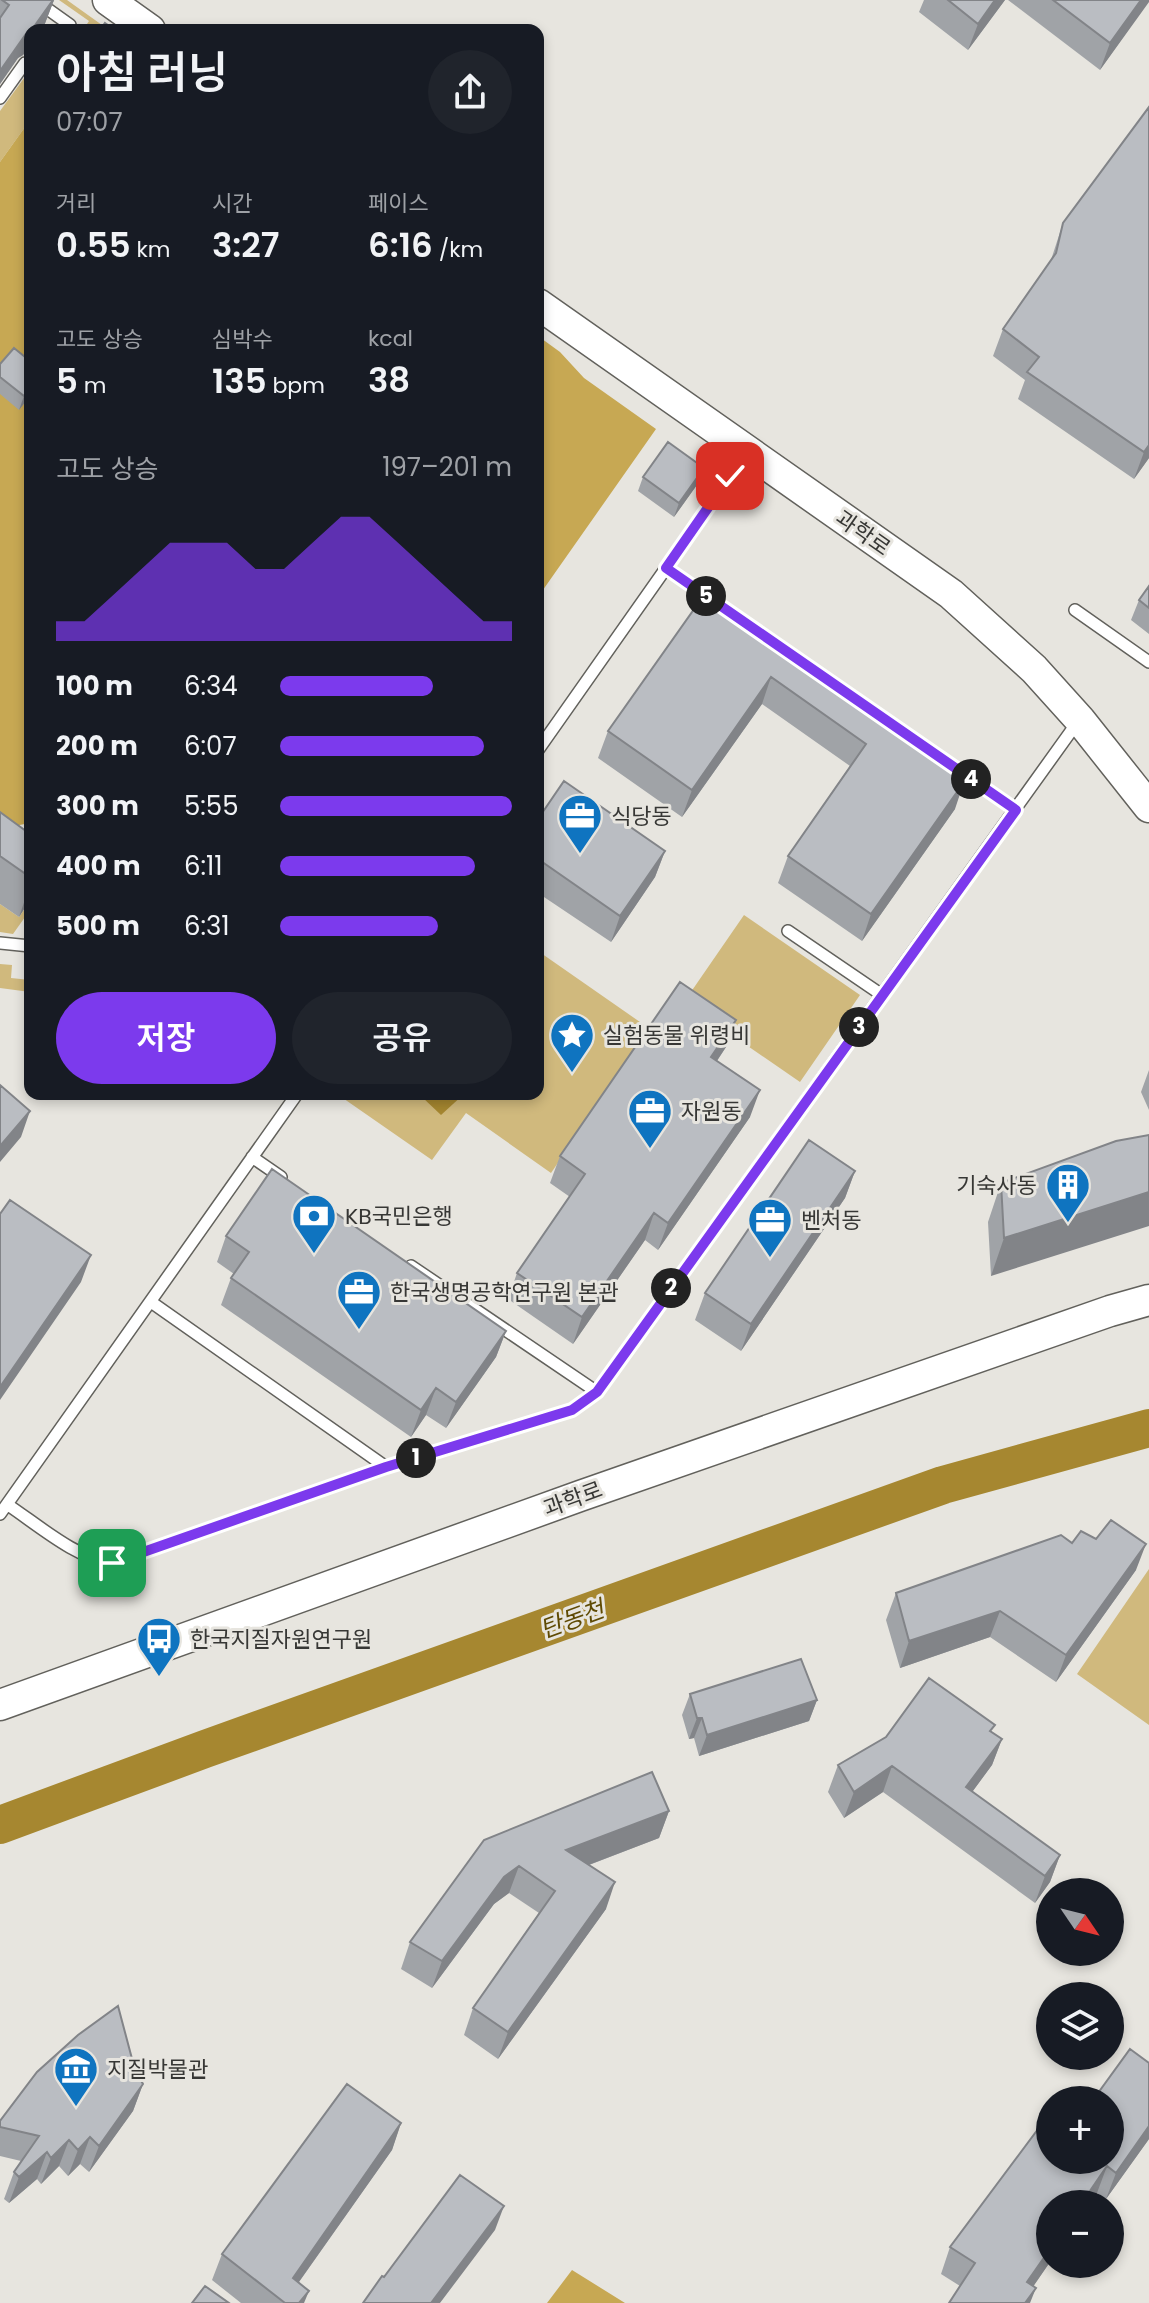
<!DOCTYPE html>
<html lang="ko">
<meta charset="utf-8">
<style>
:root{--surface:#171b24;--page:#20242c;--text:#f1f3f6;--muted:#9ea1a6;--accent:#7c3aed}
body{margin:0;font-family:Poppins,"Noto Sans KR",sans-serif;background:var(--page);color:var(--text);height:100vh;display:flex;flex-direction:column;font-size:30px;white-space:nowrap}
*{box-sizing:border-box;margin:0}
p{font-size:26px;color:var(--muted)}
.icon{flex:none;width:44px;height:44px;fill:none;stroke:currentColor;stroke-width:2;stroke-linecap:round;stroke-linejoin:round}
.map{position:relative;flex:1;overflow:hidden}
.panel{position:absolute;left:24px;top:24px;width:520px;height:1076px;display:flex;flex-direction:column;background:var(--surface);border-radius:16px;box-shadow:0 4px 12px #0003}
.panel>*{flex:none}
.needle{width:52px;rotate:125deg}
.tools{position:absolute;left:1036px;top:1878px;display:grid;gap:16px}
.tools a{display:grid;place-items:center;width:88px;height:88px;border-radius:50%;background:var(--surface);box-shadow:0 4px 12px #0003;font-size:40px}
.pin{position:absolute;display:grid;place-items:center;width:68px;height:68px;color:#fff;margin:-34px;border-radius:16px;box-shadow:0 4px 12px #0006}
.km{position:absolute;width:40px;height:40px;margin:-20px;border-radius:50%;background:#222;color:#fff;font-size:22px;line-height:40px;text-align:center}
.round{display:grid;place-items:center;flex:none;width:84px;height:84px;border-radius:42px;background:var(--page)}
.head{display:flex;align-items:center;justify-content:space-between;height:136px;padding:0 32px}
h1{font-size:44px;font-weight:600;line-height:60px}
.stats{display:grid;grid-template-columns:repeat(3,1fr);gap:12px;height:136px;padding:8px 32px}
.stats div{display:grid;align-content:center}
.stats b{font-size:34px;font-weight:600}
.stats small{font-size:22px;font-weight:400}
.stats p{font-size:22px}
.chart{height:224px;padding:16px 32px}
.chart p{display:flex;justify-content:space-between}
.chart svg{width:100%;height:144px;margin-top:8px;fill:var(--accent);opacity:.7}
.cta{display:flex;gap:16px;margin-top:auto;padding:16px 32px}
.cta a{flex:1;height:92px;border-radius:48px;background:var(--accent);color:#fff;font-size:32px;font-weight:600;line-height:92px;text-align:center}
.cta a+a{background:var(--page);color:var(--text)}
ul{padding:0 32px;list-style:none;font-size:26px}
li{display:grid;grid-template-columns:128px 96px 1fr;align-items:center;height:60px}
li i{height:20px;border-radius:10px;background:var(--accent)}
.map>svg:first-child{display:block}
.green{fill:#d0b97d}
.forest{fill:#c7a853}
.water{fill:#a68730}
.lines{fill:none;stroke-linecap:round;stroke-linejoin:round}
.river{stroke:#a68730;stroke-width:38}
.lane-casing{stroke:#62615c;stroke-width:14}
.secondary-casing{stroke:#62615c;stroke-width:33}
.lane{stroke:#fff;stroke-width:11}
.secondary{stroke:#fff;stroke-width:30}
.wall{fill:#a0a3a7}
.shaded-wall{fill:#828488}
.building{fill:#babdc2;stroke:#828488;stroke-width:2}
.route-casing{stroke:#fff;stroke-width:16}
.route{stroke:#7c3aed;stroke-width:10}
.labels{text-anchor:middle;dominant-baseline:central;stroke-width:6;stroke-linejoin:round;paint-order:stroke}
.street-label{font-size:22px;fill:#373735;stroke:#e7e5df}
.poi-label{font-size:22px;fill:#373735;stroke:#e7e5df;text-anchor:start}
.water-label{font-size:24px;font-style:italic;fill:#5f4a03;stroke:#e7e5df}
</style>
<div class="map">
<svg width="1149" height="2303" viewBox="0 0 1149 2303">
<rect width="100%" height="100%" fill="#e7e5df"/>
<path class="green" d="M59,0H67L109,30H83L89,21Z
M30,70V120L0,162V111Z
M30,901V910L13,934L0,932V904L19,917Z
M744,915L860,995L800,1082L684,1002Z
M538,951L650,1029L551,1173L466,1113L432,1160L337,1094H538Z
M0,964L12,965L11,978L30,980V992L0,988Z
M1149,1569V1725L1077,1674Z"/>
<path class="forest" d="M30,120V823L4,828L0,825V162Z
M538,336L560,352L584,378L656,429L538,597Z
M572,2270L625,2303H547Z"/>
<path class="water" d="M425,1094H464L441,1115L422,1097Z"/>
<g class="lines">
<path class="river" d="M0,1825L205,1749L943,1485L1149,1428"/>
<g class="lane-casing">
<path id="lane" d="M35,0L70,25L66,30
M0,98L25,63H30
M666,568L1016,810
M1075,610L1149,662
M538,750L747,453
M788,931L882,995
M0,943L30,946
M252,1157L281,1177
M411,1266L597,1392
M151,1302L386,1467
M8,1505C38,1525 77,1559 112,1563L386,1467L572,1410L597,1392L1079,720
M0,1514L297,1094"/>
</g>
<g class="secondary-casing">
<path id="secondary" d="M108,0L150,30
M538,304L951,594L1034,669L1080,720L1149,807
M0,1705L580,1496L1110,1311L1149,1300"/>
</g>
<use href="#lane" class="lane"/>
<use href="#secondary" class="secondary"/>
</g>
<path class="wall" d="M0,0H54L44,26L41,30H30V46L23,55L18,58L0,84Z
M924,0H1005L968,50L919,12Z
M1008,0H1149L1100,70Z
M1149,107V458L1134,479L1018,399L1025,380L993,356L1003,329L1051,260L1063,223Z
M30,361V396L19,410L0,394V364Z
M704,468L699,482L674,517L638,491L643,477Z
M1149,586V634L1131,620L1139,600Z
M702,598L955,809L862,941L778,883L788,856L850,766L762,704L682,817L598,758L608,731Z
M0,812L30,834V900L19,917L0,904Z
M538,819L665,851L655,877L611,942L538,893Z
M736,1020L726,1047L717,1061L750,1117L658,1250L645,1240L573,1344L508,1299L517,1273L570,1197L550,1183L560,1156Z
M1149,1070V1110L1141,1092Z
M1149,1135L991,1276L988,1222L1001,1183Z
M855,1171L845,1198L741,1351L695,1320L705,1293Z
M226,1236L506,1331L496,1357L446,1428L426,1415L411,1437L221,1305L231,1278L234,1274L217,1262Z
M1072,1543L1136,1570L1056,1682L990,1637L900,1668L886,1620L896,1593Z
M690,1694L817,1700L809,1721L699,1756L694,1738L689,1739L682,1715Z
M992,1732L1002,1739L992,1765L972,1792L1060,1855L1050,1882L1035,1903L883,1792L844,1818L828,1792L838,1765Z
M669,1811L659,1838L589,1865L606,1909L498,2059L464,2035L473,2008L539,1913L509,1893L494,1904L432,1988L401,1969L410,1942L484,1840Z
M135,2070L143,2084L133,2111L89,2172L80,2164L68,2176L59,2166L41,2184L37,2179L9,2203L4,2199L14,2172L21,2161L0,2156V2121Z
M401,2123L392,2150L299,2282L304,2303H241L212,2280L222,2254Z
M1149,2139L1106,2199L1097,2193L1050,2204V2262L1033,2286H960L941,2274L950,2247L1050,2160Z"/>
<path class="shaded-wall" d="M54,0L44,26L41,30H30V46L23,55L18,58L0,84V71L28,31Z
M995,0H1005L968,50L978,24Z
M1141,0H1149V2L1100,70L1110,43Z
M30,388V396L19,410L24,396Z
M1149,445V458L1134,479L1144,452Z
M704,468L699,482L674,517L679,503Z
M771,677L762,704L682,817L692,790Z
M964,782L955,809L862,941L871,914Z
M665,851L655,877L611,942L620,916Z
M30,885V900L19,917Z
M736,1020L726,1047L702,1083L711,1057Z
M760,1090L750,1117L658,1250L668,1223Z
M30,1111L21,1137L0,1162V1146Z
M855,1171L845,1198L741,1351L751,1324Z
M1149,1192V1226L991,1276L1004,1238Z
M654,1213L645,1240L573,1344L582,1317Z
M91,1255L81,1282L0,1400V1387Z
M506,1331L496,1357L446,1428L456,1402Z
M436,1388L426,1415L411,1437L421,1410Z
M1146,1544L1136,1570L1056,1682L1066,1655Z
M1000,1611L990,1637L900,1668L909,1641Z
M817,1700L809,1721L699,1756L707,1735Z
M697,1718H702L694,1738L689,1739Z
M1002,1739L992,1765L956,1814L966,1787Z
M892,1766L883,1792L844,1818L854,1792Z
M669,1811L659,1838L557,1877L566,1850Z
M1060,1855L1050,1882L1035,1903L1045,1876Z
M519,1866L509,1893L494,1904L432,1988L442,1961L504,1877Z
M615,1882L606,1909L498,2059L508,2032Z
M143,2084L133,2111L89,2172L99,2146Z
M401,2123L392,2150L284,2303L293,2278Z
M1149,2126V2139L1106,2199L1116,2173Z
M90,2137L80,2164L68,2176L78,2150Z
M69,2140L59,2166L41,2184L51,2158Z
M47,2152L37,2179L9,2203L19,2177Z
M1107,2166L1097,2193L1090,2204H1081Z
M504,2206L495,2230L440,2303H431Z
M1050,2249V2262L1022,2303L1027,2282Z
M1036,2288L1030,2303H1025Z
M309,2291L304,2303H299Z"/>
<path class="building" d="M2,0H53L33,28L28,31L0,71V18L9,5Z
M948,0H995L978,24Z
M1053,0H1141L1110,43Z
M105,23L115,30H100Z
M1149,107V445L1144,452L1027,372L1039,357L1003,329L1056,253L1063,223Z
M14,348L30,361V388L24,396L0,377V364Z
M668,442L704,468L679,503L643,477Z
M1149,586V608L1139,600Z
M702,598L964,782L871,914L788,856L866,744L771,677L692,790L608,731Z
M564,781L665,851L620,916L538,859V819Z
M0,812L30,834V877L0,856Z
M680,982L736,1020L711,1057L760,1090L668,1223L654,1213L582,1317L517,1273L585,1174L560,1156Z
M0,1085L30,1111L0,1146Z
M1149,1135V1192L1004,1238L1001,1183L1116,1141Z
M809,1140L855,1171L751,1324L705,1293Z
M272,1169L506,1331L456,1402L436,1388L421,1410L231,1278L249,1252L226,1236Z
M10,1200L91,1255L0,1387V1214Z
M1111,1520L1146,1544L1066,1655L1000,1611L909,1641L896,1593L1061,1535L1072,1543L1081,1531L1096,1539Z
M801,1659L817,1700L707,1735L702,1718H697L690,1694Z
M929,1678L995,1725L990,1731L1002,1739L966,1787L1060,1855L1045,1876L892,1766L854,1792L838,1765L886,1737Z
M652,1772L669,1811L566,1850L615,1882L508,2032L473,2008L555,1891L519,1866L504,1877L442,1961L410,1942L484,1840Z
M118,2006L135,2070L143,2084L99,2146L90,2137L78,2150L69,2140L51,2158L47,2152L19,2177L14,2172L39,2136L0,2127V2121L37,2072L78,2035Z
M1130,2049L1149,2063V2126L1116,2173L1107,2166L1081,2204H1050V2249L1027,2282L1036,2288L1025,2303H949L975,2263L950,2247L1050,2113V2160H1110V2100H1093Z
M347,2084L401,2123L293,2278L309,2291L299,2303H285L222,2254Z
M460,2175L504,2206L431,2303H363L382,2276L384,2277Z
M205,2286L229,2303H192Z"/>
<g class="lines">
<g class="route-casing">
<path id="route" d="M112,1563L386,1467L572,1410L597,1392L1016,810L666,568L730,476"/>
</g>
<use href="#route" class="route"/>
</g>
<defs>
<g id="office-pin" transform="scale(2.3)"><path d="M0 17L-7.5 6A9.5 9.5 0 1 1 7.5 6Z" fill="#0f74c0" stroke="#e7e5df"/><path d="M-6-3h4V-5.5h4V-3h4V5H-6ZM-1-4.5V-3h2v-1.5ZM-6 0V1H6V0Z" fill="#fff"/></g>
<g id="sight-pin" transform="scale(2.3)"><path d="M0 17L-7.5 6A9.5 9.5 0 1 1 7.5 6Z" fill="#0f74c0" stroke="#e7e5df"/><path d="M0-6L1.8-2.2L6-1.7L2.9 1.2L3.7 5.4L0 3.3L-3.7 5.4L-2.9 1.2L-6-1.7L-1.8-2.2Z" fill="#fff"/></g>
<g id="building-pin" transform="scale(2.3)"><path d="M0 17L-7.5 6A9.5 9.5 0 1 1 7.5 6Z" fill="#0f74c0" stroke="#e7e5df"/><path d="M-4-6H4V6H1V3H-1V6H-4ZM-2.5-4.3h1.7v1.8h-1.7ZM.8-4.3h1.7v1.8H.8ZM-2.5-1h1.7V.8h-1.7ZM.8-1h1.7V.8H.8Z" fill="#fff"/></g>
<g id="bank-pin" transform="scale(2.3)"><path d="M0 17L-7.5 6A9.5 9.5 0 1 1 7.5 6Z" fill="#0f74c0" stroke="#e7e5df"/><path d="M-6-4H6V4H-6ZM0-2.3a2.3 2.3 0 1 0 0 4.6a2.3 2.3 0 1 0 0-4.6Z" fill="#fff"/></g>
<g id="bus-pin" transform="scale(2.3)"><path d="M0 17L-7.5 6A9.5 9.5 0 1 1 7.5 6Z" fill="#0f74c0" stroke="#e7e5df"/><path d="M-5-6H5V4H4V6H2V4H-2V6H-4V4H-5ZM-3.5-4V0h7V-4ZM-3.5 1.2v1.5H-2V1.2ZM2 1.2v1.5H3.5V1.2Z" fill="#fff"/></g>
<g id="museum-pin" transform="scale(2.3)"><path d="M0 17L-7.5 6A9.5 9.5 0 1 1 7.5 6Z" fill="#0f74c0" stroke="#e7e5df"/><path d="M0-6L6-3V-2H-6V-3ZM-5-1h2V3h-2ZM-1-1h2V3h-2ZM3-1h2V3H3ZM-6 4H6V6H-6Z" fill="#fff"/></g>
</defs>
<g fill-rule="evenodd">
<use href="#office-pin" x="580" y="816"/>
<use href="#sight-pin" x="572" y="1035"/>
<use href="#office-pin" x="650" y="1111"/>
<use href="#building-pin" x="1068" y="1185"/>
<use href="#bank-pin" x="314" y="1216"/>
<use href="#office-pin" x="770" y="1220"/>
<use href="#office-pin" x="359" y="1292"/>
<use href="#bus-pin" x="159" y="1639"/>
<use href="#museum-pin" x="76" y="2069"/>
</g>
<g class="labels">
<g class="street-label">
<text transform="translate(863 533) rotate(35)">과학로</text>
<text transform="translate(573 1499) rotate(-20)">과학로</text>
</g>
<g class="poi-label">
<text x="611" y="816">식당동</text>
<text x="603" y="1035">실험동물 위령비</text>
<text x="681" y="1111">자원동</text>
<text x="1037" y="1185" text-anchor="end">기숙사동</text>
<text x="345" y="1216">KB국민은행</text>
<text x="801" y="1220">벤처동</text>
<text x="390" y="1292">한국생명공학연구원 본관</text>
<text x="190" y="1639">한국지질자원연구원</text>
<text x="107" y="2069">지질박물관</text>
</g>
<g class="water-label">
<text transform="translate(572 1619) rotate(-20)">탄동천</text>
</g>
</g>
</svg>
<div class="tools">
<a><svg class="needle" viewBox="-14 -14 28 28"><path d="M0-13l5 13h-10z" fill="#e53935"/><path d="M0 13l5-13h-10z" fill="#9ea1a6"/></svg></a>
<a><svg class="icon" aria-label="layers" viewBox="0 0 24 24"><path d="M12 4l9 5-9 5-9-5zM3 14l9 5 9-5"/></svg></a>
<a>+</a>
<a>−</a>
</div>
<div class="pin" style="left:112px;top:1563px;background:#1e9e55"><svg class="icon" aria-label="arrive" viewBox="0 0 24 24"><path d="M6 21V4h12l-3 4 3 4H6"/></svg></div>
<div class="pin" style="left:730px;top:476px;background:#d93025"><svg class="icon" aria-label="check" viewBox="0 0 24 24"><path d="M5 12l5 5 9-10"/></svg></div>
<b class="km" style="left:416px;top:1458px">1</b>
<b class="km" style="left:671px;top:1288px">2</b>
<b class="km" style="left:859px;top:1027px">3</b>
<b class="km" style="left:971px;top:779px">4</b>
<b class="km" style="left:706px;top:596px">5</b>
<section class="panel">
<div class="head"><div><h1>아침 러닝</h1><p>07:07</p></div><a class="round"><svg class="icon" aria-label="share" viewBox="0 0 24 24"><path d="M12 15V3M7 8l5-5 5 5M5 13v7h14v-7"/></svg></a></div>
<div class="stats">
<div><p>거리</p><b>0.55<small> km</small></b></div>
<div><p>시간</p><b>3:27</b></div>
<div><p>페이스</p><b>6:16<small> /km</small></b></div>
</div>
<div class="stats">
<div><p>고도 상승</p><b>5<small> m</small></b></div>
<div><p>심박수</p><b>135<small> bpm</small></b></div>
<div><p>kcal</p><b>38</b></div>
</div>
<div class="chart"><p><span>고도 상승</span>197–201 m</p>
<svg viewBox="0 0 160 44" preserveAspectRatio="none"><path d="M0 44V38L10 38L20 30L30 22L40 14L50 14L60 14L70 22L80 22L90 14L100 6L110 6L120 14L130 22L140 30L150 38L160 38V44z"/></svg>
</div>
<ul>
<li><b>100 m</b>6:34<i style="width:66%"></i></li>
<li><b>200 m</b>6:07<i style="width:88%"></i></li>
<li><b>300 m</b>5:55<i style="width:100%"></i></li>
<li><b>400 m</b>6:11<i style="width:84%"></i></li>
<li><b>500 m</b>6:31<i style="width:68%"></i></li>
</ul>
<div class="cta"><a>저장</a><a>공유</a></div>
</section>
</div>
